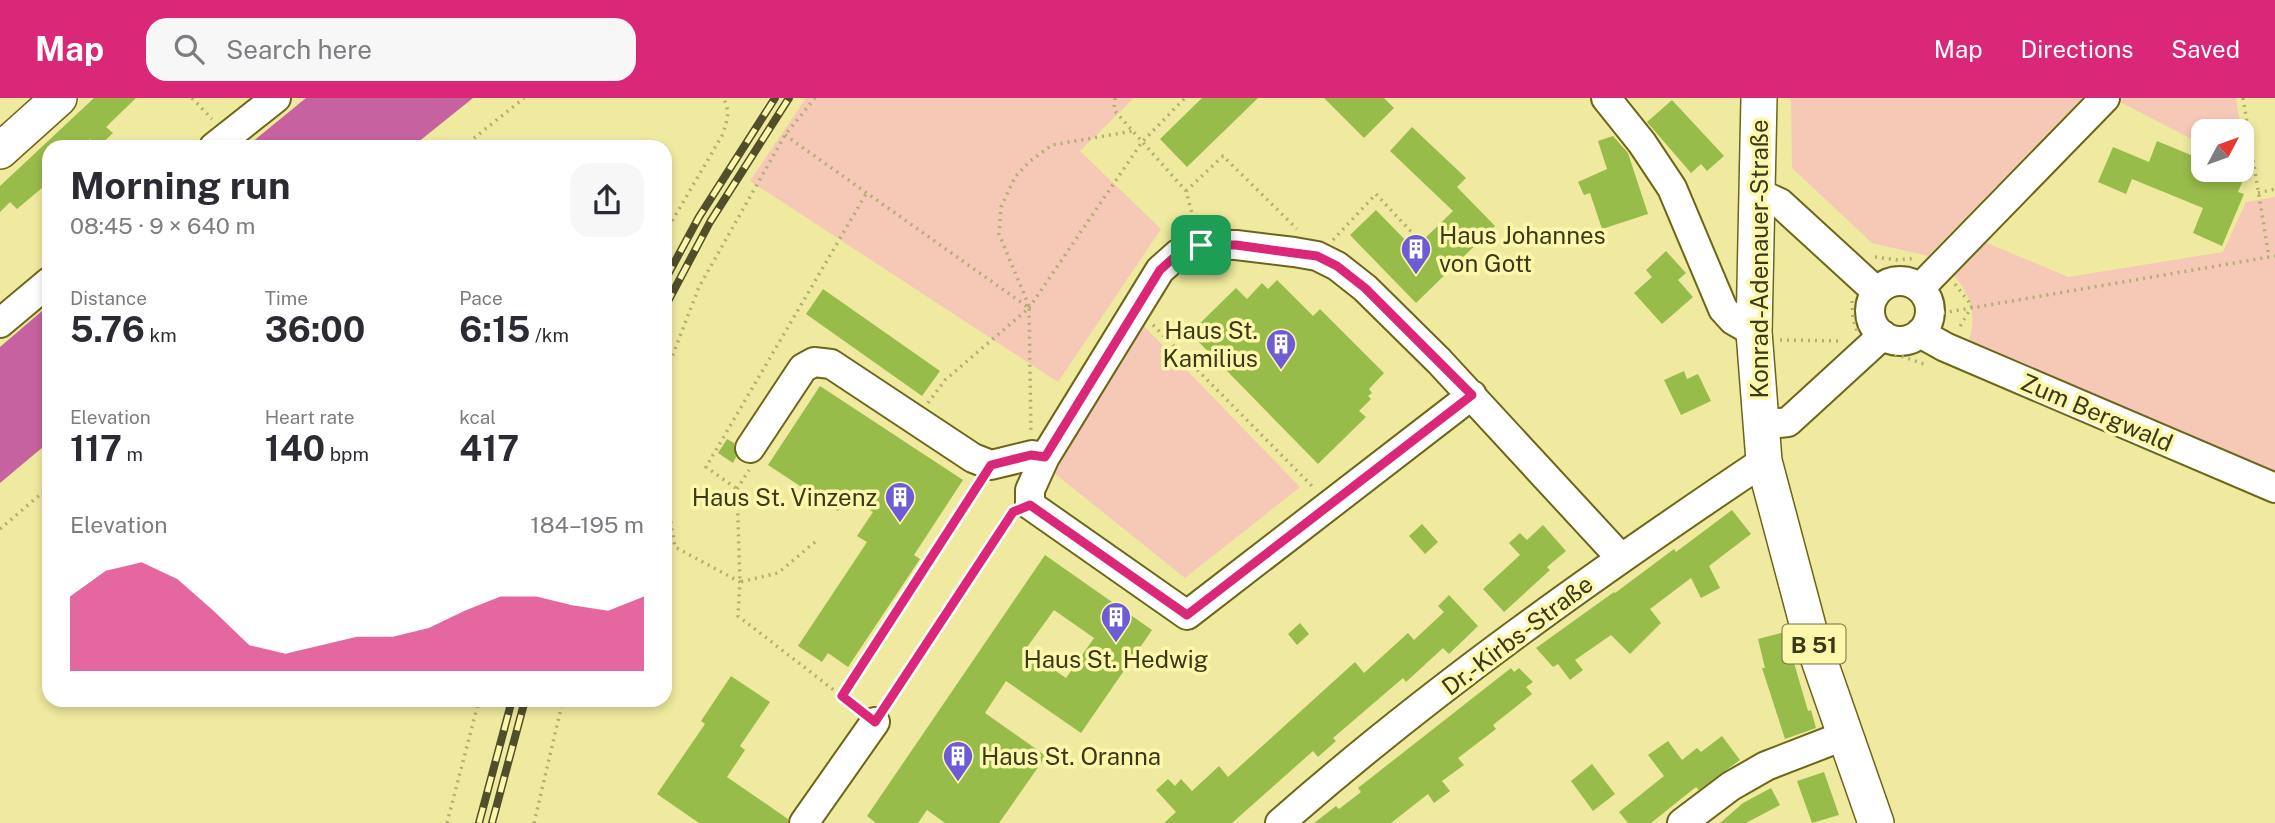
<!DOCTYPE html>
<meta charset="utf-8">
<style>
:root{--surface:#fff;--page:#f7f7f7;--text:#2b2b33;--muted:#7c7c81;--accent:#db2777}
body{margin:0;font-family:"Public Sans",sans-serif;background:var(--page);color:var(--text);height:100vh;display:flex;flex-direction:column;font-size:26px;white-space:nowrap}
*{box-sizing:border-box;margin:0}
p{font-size:23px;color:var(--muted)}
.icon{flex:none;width:38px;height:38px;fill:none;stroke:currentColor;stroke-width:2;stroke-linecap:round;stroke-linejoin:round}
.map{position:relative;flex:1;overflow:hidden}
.drawer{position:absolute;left:42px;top:42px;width:630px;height:567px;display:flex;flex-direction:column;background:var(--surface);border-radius:21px;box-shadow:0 4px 10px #0003}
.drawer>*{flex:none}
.needle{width:46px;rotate:49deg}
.fabs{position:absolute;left:2191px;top:21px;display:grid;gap:14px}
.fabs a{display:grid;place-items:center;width:63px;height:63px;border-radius:14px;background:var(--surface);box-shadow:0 4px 10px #0003;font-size:35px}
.pin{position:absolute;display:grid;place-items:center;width:60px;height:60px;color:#fff;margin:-30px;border-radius:14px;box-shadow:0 4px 10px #0006}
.round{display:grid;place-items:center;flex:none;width:74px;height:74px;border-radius:21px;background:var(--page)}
.overview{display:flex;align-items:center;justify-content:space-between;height:119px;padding:0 28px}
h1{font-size:38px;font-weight:700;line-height:52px}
.stats{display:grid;grid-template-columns:repeat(3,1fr);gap:10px;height:119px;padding:7px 28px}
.stats div{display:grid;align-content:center}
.stats b{font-size:35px;font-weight:700}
.stats small{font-size:19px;font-weight:400}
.stats p{font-size:19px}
.chart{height:196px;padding:14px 28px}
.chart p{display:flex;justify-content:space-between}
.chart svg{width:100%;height:126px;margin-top:7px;fill:var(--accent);opacity:.7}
header{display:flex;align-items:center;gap:42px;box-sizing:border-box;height:98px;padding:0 35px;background:var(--accent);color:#fff}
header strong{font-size:33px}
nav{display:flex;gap:38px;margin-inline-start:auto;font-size:24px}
.search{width:490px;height:63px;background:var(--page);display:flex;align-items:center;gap:18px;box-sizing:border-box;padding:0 24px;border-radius:21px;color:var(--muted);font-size:26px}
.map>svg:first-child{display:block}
.green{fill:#f5c9b6}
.water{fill:#c762a0}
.building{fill:#98bc4a;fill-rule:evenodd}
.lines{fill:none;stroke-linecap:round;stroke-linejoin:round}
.minor-casing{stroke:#6c6619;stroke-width:32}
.major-casing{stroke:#6c6619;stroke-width:38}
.path{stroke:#b2ae72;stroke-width:3.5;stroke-dasharray:2 5;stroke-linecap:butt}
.minor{stroke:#fff;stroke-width:28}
.major{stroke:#fff;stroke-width:35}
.rail-casing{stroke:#514e2a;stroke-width:8}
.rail{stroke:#fdf7ac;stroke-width:5;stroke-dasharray:16;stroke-linecap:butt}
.route-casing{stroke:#fff;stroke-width:14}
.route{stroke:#db2777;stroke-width:9}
.labels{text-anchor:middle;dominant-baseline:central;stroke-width:7;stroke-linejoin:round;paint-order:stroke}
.shield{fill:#fdf7ac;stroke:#757246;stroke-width:2}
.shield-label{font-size:23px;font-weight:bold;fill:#3b391a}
.poi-label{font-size:24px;fill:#3b391a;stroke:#fdf7ac;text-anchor:start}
.street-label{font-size:24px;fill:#3b391a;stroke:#fdf7ac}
</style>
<header>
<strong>Map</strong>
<div class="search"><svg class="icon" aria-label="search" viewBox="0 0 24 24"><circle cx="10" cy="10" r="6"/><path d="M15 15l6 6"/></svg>Search here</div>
<nav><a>Map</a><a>Directions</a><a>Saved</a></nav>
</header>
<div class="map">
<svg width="2275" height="725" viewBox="0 0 2275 725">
<rect width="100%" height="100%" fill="#efea9f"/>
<path class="green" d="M806,0H1134L1080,53L1161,131L1058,284L750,83Z
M1791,0H2082L1928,158L1872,145L1792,70Z
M2121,0H2236L2241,33H2203V47L2118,3Z
M2275,99V383L1966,251C1979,218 1972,196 1949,172L1980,142L2068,179L2223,154L2246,104Z
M1140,224L1300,389L1185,480L1049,371Z"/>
<path class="water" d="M306,0H473L412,49H246Z
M49,207V344L0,385V249Z"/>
<path class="building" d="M94,0H136L106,29L113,35L98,49L90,41L82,49H49V84L17,111L10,104L0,114V88Z
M1202,0H1258L1187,69L1160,41Z
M1324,0H1384L1394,10L1364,40Z
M1672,2L1724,58L1707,73L1701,66L1691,75L1647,24Z
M1412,29L1466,80L1457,89L1495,128L1416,205L1350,137L1376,112L1414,151L1453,113L1390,53Z
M1613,38L1628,55L1648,116L1602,131L1590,95L1584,97L1578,84L1607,71L1598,43Z
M2157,43L2203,62V72H2226L2244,80L2238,94L2244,96L2222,148L2193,135L2203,110L2132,81L2126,96L2098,84L2113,49L2149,64Z
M1666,153L1686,175L1678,182L1693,199L1662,226L1634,195L1652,179L1646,172Z
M1277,182L1313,218L1320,211L1384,275L1369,291L1372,295L1368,298L1371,301L1359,313L1366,319L1318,366L1190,235L1236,190L1247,201L1262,185L1268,191Z
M823,191L940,273L922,298L806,216Z
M1684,273L1687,281L1698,276L1711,303L1681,317L1664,282Z
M820,288L963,382L914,457L920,461L848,569L828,555L822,564L798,548L867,444L857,438L873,414L848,398L838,413L768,367Z
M727,341L734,345L736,359L733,365L718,355Z
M1732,412L1751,436L1709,468L1720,490L1701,500L1691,480L1650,511L1661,525L1630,556L1611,537L1575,562L1583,572L1570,582L1558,566L1553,569L1536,550L1614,494L1615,495L1674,451L1676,454Z
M1422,426L1438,444L1425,456L1409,438Z
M1543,427L1566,453L1547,469L1550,472L1504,514L1483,491L1520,457L1509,445L1520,435L1527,442Z
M1045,457L1152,532L1081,635L1006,583L985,615L1046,658L999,725H945L927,712L918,725H876L867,718ZM1054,512L1094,540L1066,580L1025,552Z
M1449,497L1478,528L1449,556L1443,550L1406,584L1403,580L1333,640L1336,643L1318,659L1313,653L1232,725H1164L1176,714L1156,692L1168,681L1175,688L1181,681L1192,693L1219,668L1228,679L1355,564L1364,575L1408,535L1414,542L1444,514L1438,508Z
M1300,525L1309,536L1297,547L1288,536Z
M1785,534L1808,613L1811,612L1816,630L1785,641L1762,570H1765L1758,541Z
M1511,570L1514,574L1519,570L1533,584L1526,589L1532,596L1493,627L1496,631L1458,660L1464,667L1442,683L1450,693L1434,705L1428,696L1391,725H1314L1336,708L1339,711L1361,694L1358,690Z
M731,578L770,604L740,648L745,652L727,679L788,721V725H699L657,696L705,626L701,623Z
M1722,638L1740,662L1699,692L1696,689L1651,725H1628L1619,714L1664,678L1648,657L1668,643L1682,662L1697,650L1701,654Z
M1592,666L1615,696L1593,713L1571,683Z
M1824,674L1839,717L1812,725L1797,683Z
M1771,690L1780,707L1746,725H1720L1743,705Z"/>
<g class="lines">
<g class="minor-casing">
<path id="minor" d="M1606,0L1642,45L1672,90L1723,211L1733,222L1754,234
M214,49L276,0
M1756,94L1780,105L1877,194
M1870 213a30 30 0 1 1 60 0a30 30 0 1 1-60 0Z
M1920,190L2105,0
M0,225L49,184
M1920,235L1945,249L2275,390
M1472,297L1187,517L1030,407V392L1045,359L1160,172L1178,156L1201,147H1236L1294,154L1317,158L1337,168L1365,190L1439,263L1620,459
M1760,327L1788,324L1883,237
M750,350L803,270L814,264L831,266L973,360L991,367L1032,357L1045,359
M804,725L875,624
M1280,725C1431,592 1597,475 1764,363
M1682,725L1731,688L1766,668L1846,637"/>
</g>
<g class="major-casing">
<path id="major" d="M1759,0L1754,234L1764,363L1810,536L1876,725
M0,53L59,0"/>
</g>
<path class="path" d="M192,0L212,21
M1115,0L1114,12L1186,93L1195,127
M2243,0L2269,159
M785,37L1029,210
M463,49L524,0
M1186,93L1223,58L1297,131
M2258,95L2275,91
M665,135L723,36C727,21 731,14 723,0
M1333,142L1376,96L1417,140
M1875,159L1898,162L1916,160
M1955,186L1972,208L1958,232
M1852,203L1853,220L1857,233
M1029,208L999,136L1001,109L1015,79L1030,63L1052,47L1133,33
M1029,210L1142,44L1185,0
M1936,216L2275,158
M1153,227L1315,391
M1780,242L1843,243
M1895,256L1924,266
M665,277L699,189L785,37L815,0
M928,305L945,282L1029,210L1031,336
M665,389L675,449L740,484L738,518L857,610
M737,391L749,372
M0,431L49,389
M815,444L778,475L740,484L737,391L706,369L866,96
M842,598L978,387
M886,607L1011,417
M447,725L479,602
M534,725L563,602"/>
<use href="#minor" class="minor"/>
<use href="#major" class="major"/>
<g class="rail-casing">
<path id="rail" d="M665,182L699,119L775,0
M665,209L710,124L789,0
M479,725L512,602
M492,725L525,602"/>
</g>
<use href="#rail" class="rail"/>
</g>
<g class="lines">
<g class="route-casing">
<path id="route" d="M1201,147H1236L1294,155L1317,158L1337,168L1365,190L1472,297L1187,517L1030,407L1013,414L875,624L842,598L991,367L1031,357L1045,359L1160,172L1178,156Z"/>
</g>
<use href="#route" class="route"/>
</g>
<defs>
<g id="building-pin" transform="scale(1.575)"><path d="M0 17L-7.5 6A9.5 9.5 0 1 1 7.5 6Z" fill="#6c5dd7" stroke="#fdf7ac"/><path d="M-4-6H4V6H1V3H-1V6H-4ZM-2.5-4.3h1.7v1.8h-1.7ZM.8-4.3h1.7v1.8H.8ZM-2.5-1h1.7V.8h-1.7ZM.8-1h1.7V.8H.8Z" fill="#fff"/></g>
</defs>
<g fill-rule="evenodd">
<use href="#building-pin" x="1416" y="151"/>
<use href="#building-pin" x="1281" y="246"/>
<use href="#building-pin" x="900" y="399"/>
<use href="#building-pin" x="1116" y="519"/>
<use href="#building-pin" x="958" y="658"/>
</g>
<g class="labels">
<rect class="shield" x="1782.5" y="526.5" width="63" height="39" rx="5"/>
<g class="shield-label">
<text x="1814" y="546">B 51</text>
</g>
<g class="poi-label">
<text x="1439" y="137">Haus Johannes<tspan x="1439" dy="28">von Gott</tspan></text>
<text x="1258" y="232" text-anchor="end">Haus St.<tspan x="1258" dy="28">Kamilius</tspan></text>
<text x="877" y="399" text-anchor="end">Haus St. Vinzenz</text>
<text x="1116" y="561" text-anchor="middle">Haus St. Hedwig</text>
<text x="981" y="658">Haus St. Oranna</text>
</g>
<g class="street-label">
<text transform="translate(1759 161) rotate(-90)">Konrad-Adenauer-Straße</text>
<text transform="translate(2097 314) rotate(23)">Zum Bergwald</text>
<text transform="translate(1517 537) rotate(-37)">Dr.-Kirbs-Straße</text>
</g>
</g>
</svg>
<div class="fabs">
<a><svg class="needle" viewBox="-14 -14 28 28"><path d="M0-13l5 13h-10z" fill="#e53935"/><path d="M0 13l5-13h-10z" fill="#7c7c81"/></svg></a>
</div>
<div class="pin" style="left:1201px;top:147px;background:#1e9e55"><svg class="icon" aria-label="arrive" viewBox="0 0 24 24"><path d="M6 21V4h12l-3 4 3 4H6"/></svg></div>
<section class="drawer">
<div class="overview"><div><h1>Morning run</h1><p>08:45 · 9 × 640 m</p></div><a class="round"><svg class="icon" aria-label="share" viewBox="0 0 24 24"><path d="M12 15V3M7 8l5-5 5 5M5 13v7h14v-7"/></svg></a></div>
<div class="stats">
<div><p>Distance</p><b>5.76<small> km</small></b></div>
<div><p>Time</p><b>36:00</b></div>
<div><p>Pace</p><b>6:15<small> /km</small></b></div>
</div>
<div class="stats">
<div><p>Elevation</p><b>117<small> m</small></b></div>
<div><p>Heart rate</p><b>140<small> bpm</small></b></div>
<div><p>kcal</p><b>417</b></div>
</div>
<div class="chart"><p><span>Elevation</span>184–195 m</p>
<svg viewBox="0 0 160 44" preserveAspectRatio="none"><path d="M0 44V18L10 9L20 6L30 12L40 23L50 35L60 38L70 35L80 32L90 32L100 29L110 23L120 18L130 18L140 21L150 23L160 18V44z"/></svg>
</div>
</section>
</div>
